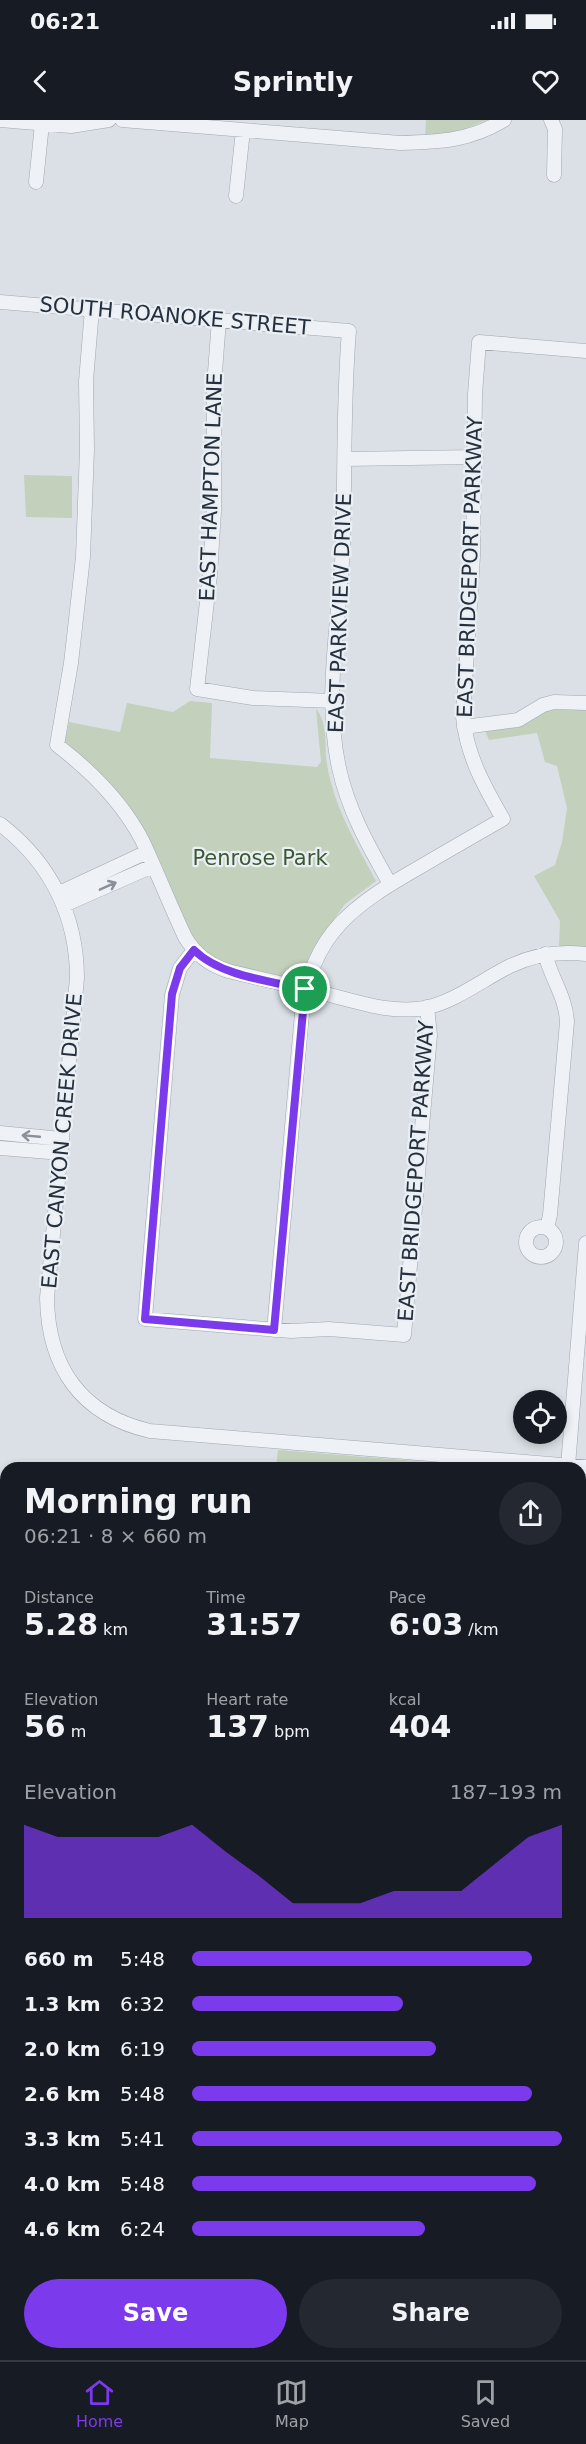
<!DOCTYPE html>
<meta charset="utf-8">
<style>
:root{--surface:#171b24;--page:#242831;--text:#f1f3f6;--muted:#9ea1a6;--line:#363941;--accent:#7c3aed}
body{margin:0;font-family:"DejaVu Sans",sans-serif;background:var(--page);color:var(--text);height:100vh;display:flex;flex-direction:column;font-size:22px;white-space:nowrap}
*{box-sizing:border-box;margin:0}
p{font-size:20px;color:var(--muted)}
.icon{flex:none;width:33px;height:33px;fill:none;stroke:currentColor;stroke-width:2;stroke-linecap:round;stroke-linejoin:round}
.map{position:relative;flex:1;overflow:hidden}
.side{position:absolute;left:0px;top:1342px;width:586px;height:898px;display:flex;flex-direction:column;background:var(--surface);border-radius:18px 18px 0 0;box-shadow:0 3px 9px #0003}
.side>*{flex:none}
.controls{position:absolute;left:513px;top:1270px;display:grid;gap:12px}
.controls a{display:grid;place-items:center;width:54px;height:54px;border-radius:50%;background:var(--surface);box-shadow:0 3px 9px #0003;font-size:30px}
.pin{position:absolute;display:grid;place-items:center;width:51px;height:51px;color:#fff;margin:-26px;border:3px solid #fff;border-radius:50%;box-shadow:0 2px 6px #0007}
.round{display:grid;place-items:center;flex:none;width:63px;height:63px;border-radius:32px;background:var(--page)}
.headline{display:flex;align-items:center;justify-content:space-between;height:102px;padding:0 24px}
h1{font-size:33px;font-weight:700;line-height:45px}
.metrics{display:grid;grid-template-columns:repeat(3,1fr);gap:9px;height:102px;padding:6px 24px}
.metrics div{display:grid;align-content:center}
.metrics b{font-size:30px;font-weight:700}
.metrics small{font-size:16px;font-weight:400}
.metrics p{font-size:16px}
.chart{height:168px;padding:12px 24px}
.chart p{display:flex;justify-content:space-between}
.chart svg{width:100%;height:108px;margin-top:6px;fill:var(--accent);opacity:.7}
.primary-button{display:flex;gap:12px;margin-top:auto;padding:12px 24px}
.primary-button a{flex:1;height:69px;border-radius:36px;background:var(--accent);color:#fff;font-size:24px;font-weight:700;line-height:69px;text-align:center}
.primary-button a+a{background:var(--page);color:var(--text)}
ul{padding:0 24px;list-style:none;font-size:20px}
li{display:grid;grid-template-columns:96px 72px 1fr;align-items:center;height:45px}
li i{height:15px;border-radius:8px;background:var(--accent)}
.status{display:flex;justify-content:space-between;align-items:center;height:42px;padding:0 30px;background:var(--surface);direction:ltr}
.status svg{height:16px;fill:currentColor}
header{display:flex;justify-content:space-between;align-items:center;height:78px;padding:0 24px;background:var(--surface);font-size:27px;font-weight:700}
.menu{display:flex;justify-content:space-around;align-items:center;height:84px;border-top:2px solid var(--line);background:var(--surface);font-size:16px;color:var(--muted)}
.menu a{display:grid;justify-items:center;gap:3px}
.menu .on{color:var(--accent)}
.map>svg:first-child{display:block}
.built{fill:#c9d0d8}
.green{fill:#c3d0bc}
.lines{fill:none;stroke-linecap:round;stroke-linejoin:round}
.minor-casing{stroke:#a1a7b0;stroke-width:15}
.highway-casing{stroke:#828f9d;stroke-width:21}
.minor{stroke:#eef1f5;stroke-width:14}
.highway{stroke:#fff;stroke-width:20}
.oneway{stroke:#8a9099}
.route-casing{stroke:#fff;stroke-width:12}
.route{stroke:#7c3aed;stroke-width:8}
.labels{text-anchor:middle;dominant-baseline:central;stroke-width:4.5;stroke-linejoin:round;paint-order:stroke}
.street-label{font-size:21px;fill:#252f3d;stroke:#eaeff4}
.park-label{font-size:21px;fill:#3c5932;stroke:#eaeff4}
</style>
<div class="status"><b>06:21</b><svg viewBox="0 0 49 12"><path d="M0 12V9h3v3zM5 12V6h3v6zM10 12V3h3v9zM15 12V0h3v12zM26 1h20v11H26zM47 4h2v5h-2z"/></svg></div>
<header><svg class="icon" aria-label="back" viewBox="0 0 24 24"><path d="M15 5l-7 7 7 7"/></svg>Sprintly<svg class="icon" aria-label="heart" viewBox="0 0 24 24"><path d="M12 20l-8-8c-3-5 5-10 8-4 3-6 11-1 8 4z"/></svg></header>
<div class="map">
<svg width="586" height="2240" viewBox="0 0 586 2240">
<rect width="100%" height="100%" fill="#dbe0e6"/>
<path class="built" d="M0,1531L6,1532V2002H0Z
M580,1721L586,1724V2230L581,2231Z
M0,2039H6V2172L0,2171Z
M213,2235H515L520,2240H211Z"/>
<path class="green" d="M426,0H487L450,15L425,17Z
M24,355L72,356V398L26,397Z
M190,581L212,583L210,638L317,647L321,642L316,589C327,602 325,620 326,637C331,682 355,721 376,761L345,784L318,822L300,858C274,864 223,844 198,834L160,741L127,683L65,621L69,602L120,612L127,583L173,592Z
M551,589L586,590V827L559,826L560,801L534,756L555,745L562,722L567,688L557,646L545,642L537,613L489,620L485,611L527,603Z
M278,1330L440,1343V1348H270H276Z"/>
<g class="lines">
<g class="minor-casing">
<path id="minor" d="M0,0L71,6L109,0
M122,0L400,23C440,22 469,21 504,0
M551,0L555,9L554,55
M36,62L42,4
M236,76L243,10
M0,182L349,211C343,282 345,354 343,425C340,498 323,575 339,648C348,690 369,727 390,764
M92,189L86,261L87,329L83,437L71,543L57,625C91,651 122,682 142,720C157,752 170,785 185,817C195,834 209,845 228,851C261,859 293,866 326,874C358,882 391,894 425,888C456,881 482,860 510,846C535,834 560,831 586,834
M219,200L214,265V391L210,455L197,569L253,578L333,581
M345,339L476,337
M464,607L518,600L543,585L554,582L586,583
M0,704C50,742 77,796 77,858L47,1178C48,1247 81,1295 150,1311L586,1347
M59,773L147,732
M64,785L153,746
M194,830L180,848L172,875L145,1199L291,1211L329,1209L404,1215L430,915L427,887
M545,834C551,858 566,877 567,902L550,1095L547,1108
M0,1013L62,1019
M0,1028L61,1033
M526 1122a15 15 0 1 1 30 0a15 15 0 1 1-30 0Z
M274,1210L302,893C311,813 355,784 420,747C447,731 475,715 503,699C484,666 467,636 463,597L473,436L475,274L479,222L586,231
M568,1346L586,1123
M0,2014L6,2013
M0,2031H6
M0,2179L6,2180
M534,2235L540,2240
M569,2235L575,2240"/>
</g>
<g class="highway-casing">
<path id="highway" d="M0,1400L6,1402
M0,1425L6,1426
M0,1459L6,1460
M0,1476L6,1477
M580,1615L586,1618
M580,1663L586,1666"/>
</g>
<use href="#minor" class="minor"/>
<use href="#highway" class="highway"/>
</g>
<defs><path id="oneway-shaft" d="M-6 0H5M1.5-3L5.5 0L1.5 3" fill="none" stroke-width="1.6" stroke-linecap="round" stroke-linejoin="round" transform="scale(1.5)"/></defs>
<g class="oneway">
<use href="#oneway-shaft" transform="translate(108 766) rotate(-24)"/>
<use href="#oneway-shaft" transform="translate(31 1016) rotate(-175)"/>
</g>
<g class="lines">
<g class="route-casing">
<path id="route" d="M194,830C220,856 270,861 305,869L274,1210L145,1199L172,874L180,848Z"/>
</g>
<use href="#route" class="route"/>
</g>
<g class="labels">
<g class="street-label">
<text transform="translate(175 196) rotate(5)">SOUTH ROANOKE STREET</text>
<text transform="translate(211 367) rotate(-88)">EAST HAMPTON LANE</text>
<text transform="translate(470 447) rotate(-88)">EAST BRIDGEPORT PARKWAY</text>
<text transform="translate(340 493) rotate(-88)">EAST PARKVIEW DRIVE</text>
<text transform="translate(62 1021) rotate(-85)">EAST CANYON CREEK DRIVE</text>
<text transform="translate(416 1051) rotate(-86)">EAST BRIDGEPORT PARKWAY</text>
</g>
<g class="park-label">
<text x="260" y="738">Penrose Park</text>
</g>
</g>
</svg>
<div class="controls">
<a><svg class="icon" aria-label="locate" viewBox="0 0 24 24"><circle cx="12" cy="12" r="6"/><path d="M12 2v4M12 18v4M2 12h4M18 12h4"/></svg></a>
</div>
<div class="pin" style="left:305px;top:869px;background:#1e9e55"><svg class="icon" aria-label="arrive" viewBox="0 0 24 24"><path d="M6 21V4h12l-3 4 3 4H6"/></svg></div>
<section class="side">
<div class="headline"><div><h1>Morning run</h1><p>06:21 · 8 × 660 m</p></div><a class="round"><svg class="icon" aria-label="share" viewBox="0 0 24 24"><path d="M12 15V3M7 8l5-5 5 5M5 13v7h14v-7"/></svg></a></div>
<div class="metrics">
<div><p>Distance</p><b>5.28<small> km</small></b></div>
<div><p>Time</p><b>31:57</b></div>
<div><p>Pace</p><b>6:03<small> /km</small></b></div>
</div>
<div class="metrics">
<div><p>Elevation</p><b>56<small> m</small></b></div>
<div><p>Heart rate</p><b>137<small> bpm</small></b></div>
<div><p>kcal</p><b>404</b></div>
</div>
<div class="chart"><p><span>Elevation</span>187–193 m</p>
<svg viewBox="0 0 160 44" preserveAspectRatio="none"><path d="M0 44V6L10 11L20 11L30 11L40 11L50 6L60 17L70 27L80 38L90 38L100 38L110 33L120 33L130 33L140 22L150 11L160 6V44z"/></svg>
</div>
<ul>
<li><b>660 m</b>5:48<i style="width:92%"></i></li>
<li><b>1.3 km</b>6:32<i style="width:57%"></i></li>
<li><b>2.0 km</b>6:19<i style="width:66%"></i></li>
<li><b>2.6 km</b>5:48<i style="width:92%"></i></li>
<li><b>3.3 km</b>5:41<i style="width:100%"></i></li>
<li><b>4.0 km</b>5:48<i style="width:93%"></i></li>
<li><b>4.6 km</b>6:24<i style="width:63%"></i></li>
</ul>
<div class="primary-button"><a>Save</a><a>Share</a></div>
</section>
</div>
<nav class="menu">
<a class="on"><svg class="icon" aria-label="home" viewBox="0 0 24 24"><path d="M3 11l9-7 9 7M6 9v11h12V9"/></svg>Home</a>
<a><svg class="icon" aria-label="map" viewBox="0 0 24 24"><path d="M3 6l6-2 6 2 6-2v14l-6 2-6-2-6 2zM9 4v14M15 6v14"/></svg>Map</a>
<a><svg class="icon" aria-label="saved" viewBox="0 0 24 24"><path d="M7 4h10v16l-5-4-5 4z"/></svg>Saved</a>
</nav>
